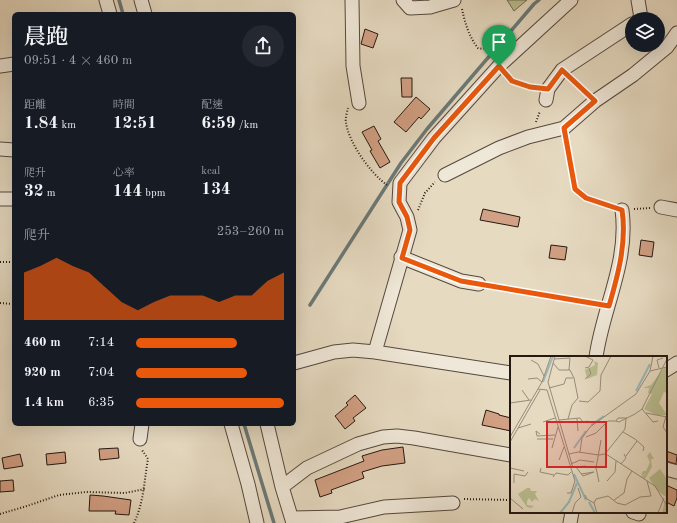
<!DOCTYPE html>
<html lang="zh-TW">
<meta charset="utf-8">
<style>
:root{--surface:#171b24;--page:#242831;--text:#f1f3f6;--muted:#9ea1a6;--accent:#ea580c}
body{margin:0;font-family:"Old Standard TT","Noto Serif TC",serif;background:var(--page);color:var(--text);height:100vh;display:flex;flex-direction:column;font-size:15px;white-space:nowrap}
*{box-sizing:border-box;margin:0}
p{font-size:13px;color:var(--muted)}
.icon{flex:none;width:22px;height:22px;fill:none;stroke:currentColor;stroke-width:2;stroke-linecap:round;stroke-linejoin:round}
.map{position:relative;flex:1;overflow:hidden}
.panel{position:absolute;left:12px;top:12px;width:284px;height:414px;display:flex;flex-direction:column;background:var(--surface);border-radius:6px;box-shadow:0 4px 16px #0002}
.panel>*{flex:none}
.fabs{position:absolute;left:625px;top:12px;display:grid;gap:8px}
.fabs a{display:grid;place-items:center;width:40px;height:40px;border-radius:50%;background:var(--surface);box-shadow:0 4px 16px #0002;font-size:20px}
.pin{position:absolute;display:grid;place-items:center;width:34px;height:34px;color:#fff;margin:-41px -17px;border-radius:50% 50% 50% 0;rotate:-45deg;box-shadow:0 0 4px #0007}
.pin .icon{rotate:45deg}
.round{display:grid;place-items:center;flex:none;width:42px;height:42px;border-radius:21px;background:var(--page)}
.overview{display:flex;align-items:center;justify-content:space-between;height:68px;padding:0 12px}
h1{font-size:22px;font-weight:600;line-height:30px}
.metrics{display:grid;grid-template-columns:repeat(3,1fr);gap:6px;height:68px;padding:4px 12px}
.metrics div{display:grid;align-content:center}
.metrics b{font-size:17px;font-weight:600}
.metrics small{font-size:11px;font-weight:400}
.metrics p{font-size:11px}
.chart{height:112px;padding:8px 12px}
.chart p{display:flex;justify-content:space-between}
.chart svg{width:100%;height:72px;margin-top:4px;fill:var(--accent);opacity:.7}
ul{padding:0 12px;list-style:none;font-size:13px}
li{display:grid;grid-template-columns:64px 48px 1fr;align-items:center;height:30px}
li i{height:10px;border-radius:5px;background:var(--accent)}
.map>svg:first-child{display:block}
.green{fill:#b9be90;stroke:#6f6b51}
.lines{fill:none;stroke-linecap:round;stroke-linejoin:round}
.stream{stroke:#6a7977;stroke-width:3.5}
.building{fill:#d2a084;stroke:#251812}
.minor-casing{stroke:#55483e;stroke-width:15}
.path{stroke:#251812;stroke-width:2;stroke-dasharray:1 2;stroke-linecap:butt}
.minor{stroke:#efe7d7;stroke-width:13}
.route-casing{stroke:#fff;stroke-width:8}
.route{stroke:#ea580c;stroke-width:5}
.inset-river{fill:none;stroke:#98b9ba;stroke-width:2}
.inset-road{fill:none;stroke:#998c7b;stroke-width:1}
.view{fill:#d62828;fill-opacity:0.15;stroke:#d62828;stroke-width:2}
.inset-edge{fill:none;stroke:#251812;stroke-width:2}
</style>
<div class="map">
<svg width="677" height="523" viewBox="0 0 677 523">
<rect width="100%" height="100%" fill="#e6dac1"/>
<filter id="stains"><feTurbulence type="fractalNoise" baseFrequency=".005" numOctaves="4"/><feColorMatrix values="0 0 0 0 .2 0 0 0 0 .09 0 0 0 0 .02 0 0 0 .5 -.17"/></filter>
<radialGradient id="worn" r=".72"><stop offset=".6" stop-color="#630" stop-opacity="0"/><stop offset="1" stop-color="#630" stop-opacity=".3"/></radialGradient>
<path class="green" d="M507,0H527L514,11Z"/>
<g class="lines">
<path class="stream" d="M119,0L123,14
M310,305L401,163L427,129L534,4L539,0
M244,424L274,523"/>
</g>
<path class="building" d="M365,29L378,34L373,48L361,44Z
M401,78H412V97H402Z
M416,97L430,109L421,119L419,117L406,132L394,122Z
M374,126L381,139L378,141L390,162L380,168L370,151L372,150L362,132Z
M483,209L520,217L518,227L480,220Z
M641,240L654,242L652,257L639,255Z
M551,245L567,247L565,260L549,258Z
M355,395L366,408L353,418L355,421L345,429L335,416L348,405L346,403Z
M486,410L499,414V415L511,418V431L482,425Z
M403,447L405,463L382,466L362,472L364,478L331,490L332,493L320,497L315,480L364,461L362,456L382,450Z
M118,448L119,458L100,460L99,449Z
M666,451L677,455L676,464L666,461Z
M65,452L66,463L47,465L46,454Z
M20,454L23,466L4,469L2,458Z
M13,480L14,491L0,492V481Z
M668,486L677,490V498L674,506L666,502V492Z
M90,495L103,496L131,500L129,515L115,514L116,511H89Z"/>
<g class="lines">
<g class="minor-casing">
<path id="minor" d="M106,0L110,14
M141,0L145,14
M352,0L353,66L359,103
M403,0L410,8L430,7L454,0
M638,0L641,18L639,19
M0,66L14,64
M546,100L548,89L562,70L632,24
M0,149L14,150
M445,175L499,148L528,137L564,128L595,101L633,75L667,47L677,33
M0,199H14
M661,207L677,210
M401,257L461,281L479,284
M375,352L410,230L407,217L399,202L400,183L434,138L499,66L571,0
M596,357C603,307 629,262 622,210
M294,363L334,352L353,350L375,352L511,373
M666,370L677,363
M231,424L248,484L257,523
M267,424L282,487L293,523
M140,439L142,424
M666,469L677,472
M282,487L307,468L358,444L383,437L397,436L414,438L511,455
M633,512L639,514
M292,518L340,517L384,507L453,503
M570,523L572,512"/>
</g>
<path class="path" d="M462,9C465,23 469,37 478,48L483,49L494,45L500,50
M507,74C514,83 525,87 536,88
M572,79L586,92
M348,108C347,112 345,119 346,123C349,143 371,174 387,185
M536,122L540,111
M566,140L575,189L586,198L610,206
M634,209L650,208
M418,210L425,193L435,182
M0,262H14
M491,286L597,303
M0,303L14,304
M464,499L511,500
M0,514L27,506L59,495L86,492L125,493L145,489
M134,523C144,502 144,481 148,459L142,450"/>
<use href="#minor" class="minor"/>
</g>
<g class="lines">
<g class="route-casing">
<path id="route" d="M499,66L512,81L530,87L548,89L562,70L595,101L564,128L575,189L586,198L622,210C627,242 618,275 609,306L461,281L402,258L410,230L407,217L399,202L400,183L434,138Z"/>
</g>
<use href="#route" class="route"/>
</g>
<g transform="translate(510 356)">
<rect width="157" height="157" fill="#e6dac1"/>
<path d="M84,5L88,7L87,19L77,23L75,14L85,9ZM154,12H157V37L154,36L149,47L157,59H146L134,53L142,38L138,37L139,32H133L141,29ZM140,96L144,103H141L142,111L135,123L131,120L136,118L131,119L133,115H136L140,106L137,100ZM150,113L157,123V157H152L156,141L147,134L139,122ZM17,132H20L21,135H27L25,138L29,145L25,143L22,146L19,142L17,145V149L24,150L21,152L17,151L8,138Z" fill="#b9be90"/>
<path class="inset-river" d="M33,26L43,0M126,35L140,8M81,69L94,60M64,92L76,75M64,118L76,144M79,146L85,157M50,157L59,146L67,127"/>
<path class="inset-road" d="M45,0L38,26L63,112M44,3L60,2L59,14M21,4L28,8L34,20M43,7L49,14H60L64,22L68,42L62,49L58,63M75,12L79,11L83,4L75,0M149,12L147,4L153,2M140,15L157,11M18,23L27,22L32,26M75,23L81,18L79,12M39,32L54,28L56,22H63M28,33L37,34L65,125L61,137H57M12,34L19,44M69,45L78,46L90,35L91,19L101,0M0,47L21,44M132,53L143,66L148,65M136,57L157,61M156,60L153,71L157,77M117,62H108L106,65L109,66L125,58L132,53L157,3M67,63L68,75M49,64L70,62L73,66L78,65M33,66L45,62M8,72L21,68M113,76L125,83L134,91L133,95M30,78L26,75L27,80L45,79M0,81L32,26L41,0M76,81L86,77L98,65H106M27,83H43M0,86L30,34M42,92L48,71M70,96L72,82L80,71L126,38L140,15L143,0M59,98L68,96L89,99L95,98L115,73L116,63M96,98L145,130L157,150M116,100L127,85M49,104L54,91M61,108L70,104L84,106M111,108L116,102L114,98M62,111L76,110M66,111L73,120L84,116M0,112L14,115M31,112L30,116L44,119M71,118L84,116M43,121L46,117L58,119L61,116M97,125L105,116L106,105M89,126L86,112L91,84M4,127V118L15,120L18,116M75,139L77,143L84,147M0,142L13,153M104,144L114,137L117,123L122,115M62,157L65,147L71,141L68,132M87,157L84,147L86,143L98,140L107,147L115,149L130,141L141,140L137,125M148,157L154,142"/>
<path class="view" d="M37,66H96V111H37Z"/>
<rect width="157" height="157" class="inset-edge"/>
</g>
<rect width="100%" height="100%" filter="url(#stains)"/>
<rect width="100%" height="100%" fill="url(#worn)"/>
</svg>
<div class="fabs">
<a><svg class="icon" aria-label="layers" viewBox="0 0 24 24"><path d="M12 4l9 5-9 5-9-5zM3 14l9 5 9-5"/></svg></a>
</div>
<div class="pin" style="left:499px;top:66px;background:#1e9e55"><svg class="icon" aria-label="arrive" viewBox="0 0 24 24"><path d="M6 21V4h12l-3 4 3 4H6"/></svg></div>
<section class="panel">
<div class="overview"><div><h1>晨跑</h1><p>09:51 · 4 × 460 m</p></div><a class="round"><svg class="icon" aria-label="share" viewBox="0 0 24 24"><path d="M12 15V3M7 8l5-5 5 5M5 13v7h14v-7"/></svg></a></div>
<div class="metrics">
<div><p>距離</p><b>1.84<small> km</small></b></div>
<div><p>時間</p><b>12:51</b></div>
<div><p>配速</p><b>6:59<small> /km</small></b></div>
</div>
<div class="metrics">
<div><p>爬升</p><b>32<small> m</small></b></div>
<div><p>心率</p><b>144<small> bpm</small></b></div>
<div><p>kcal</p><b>134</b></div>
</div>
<div class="chart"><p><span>爬升</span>253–260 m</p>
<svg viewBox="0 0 160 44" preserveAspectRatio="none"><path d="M0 44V15L10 11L20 6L30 11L40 15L50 24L60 33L70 38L80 33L90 29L100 29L110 29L120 33L130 29L140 29L150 20L160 15V44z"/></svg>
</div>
<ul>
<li><b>460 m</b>7:14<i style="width:68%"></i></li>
<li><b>920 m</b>7:04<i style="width:75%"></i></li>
<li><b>1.4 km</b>6:35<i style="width:100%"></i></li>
</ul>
</section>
</div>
